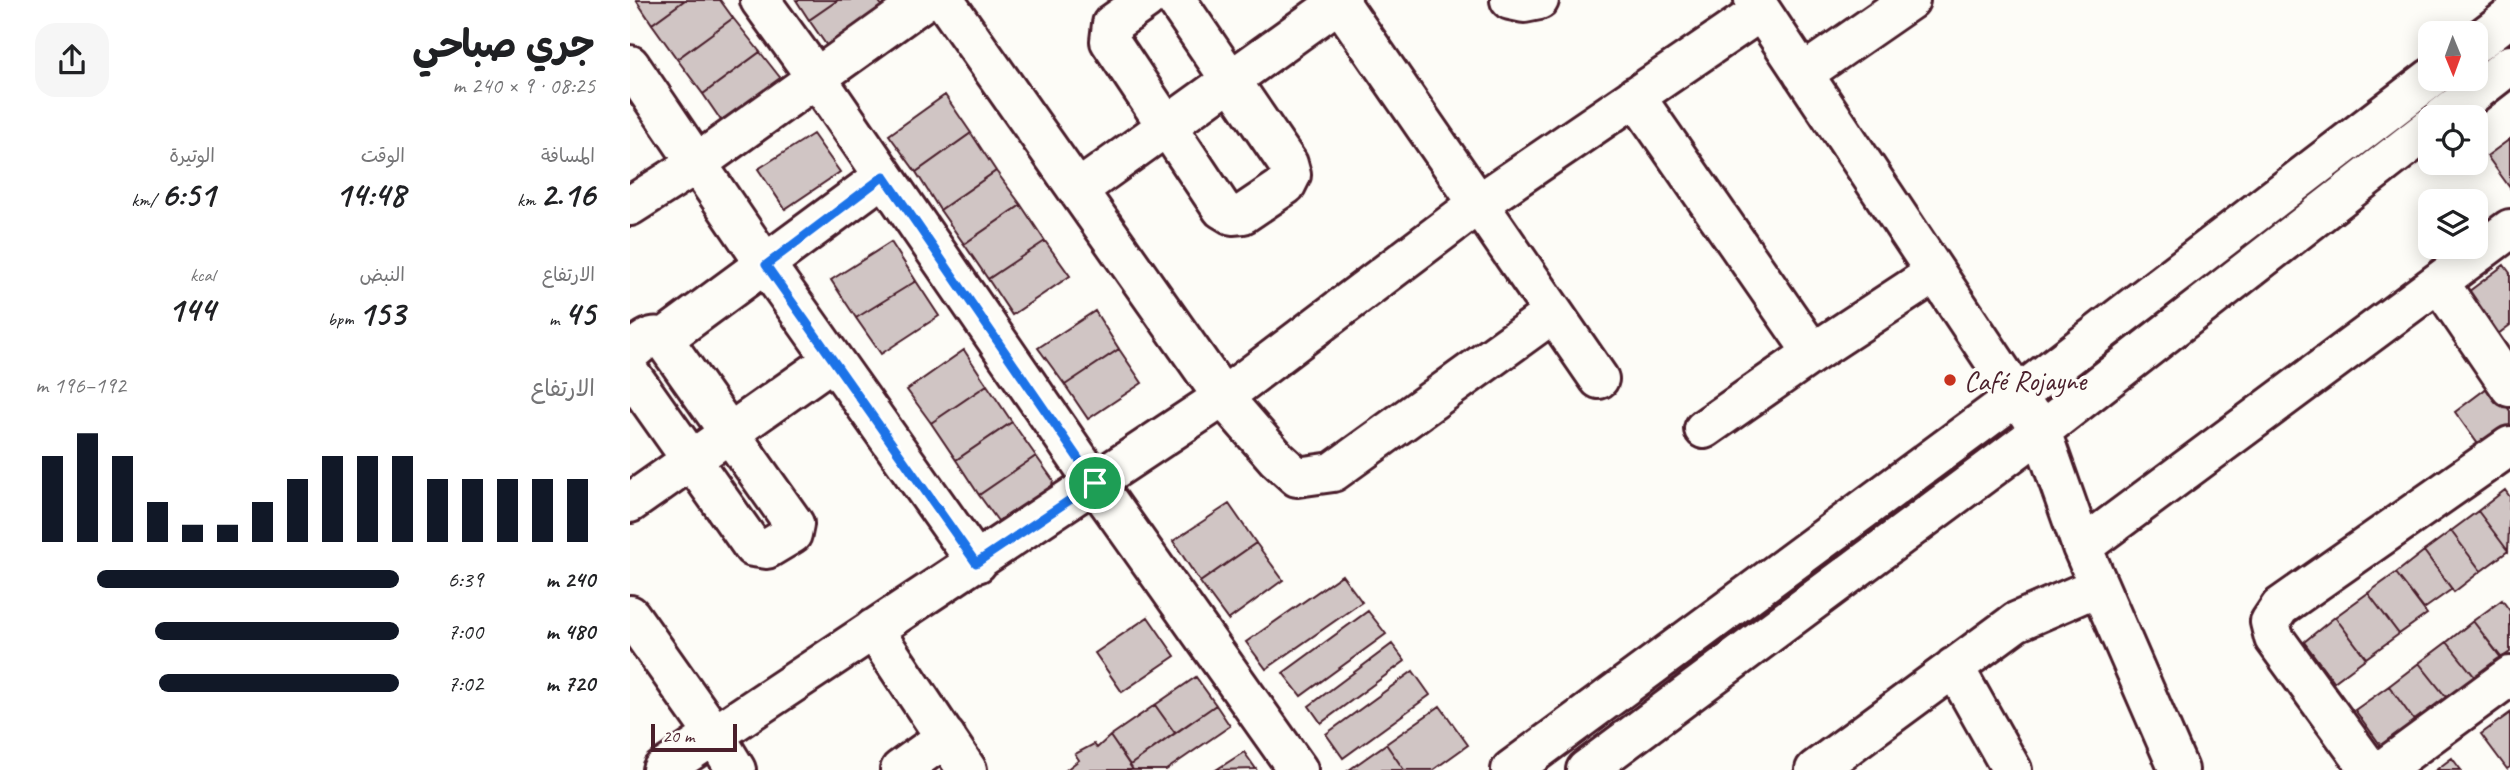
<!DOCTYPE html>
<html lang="ar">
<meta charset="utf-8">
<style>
:root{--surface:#fff;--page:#f6f6f6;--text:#202124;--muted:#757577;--accent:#111827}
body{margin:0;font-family:Caveat,"Playpen Sans Arabic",sans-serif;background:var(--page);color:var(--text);direction:rtl;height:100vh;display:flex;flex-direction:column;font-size:26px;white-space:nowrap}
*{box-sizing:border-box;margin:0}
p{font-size:23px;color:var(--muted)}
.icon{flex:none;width:38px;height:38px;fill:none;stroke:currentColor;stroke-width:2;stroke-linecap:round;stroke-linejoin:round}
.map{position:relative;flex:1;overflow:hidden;direction:ltr}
.details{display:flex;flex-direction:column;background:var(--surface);width:630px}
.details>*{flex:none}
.needle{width:46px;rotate:179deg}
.controls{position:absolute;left:1788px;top:21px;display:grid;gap:14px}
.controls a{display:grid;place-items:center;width:70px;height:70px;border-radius:14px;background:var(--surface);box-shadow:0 4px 18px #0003;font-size:35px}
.scale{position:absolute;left:21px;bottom:18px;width:86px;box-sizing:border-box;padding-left:7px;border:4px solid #4a1f2b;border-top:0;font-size:19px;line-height:24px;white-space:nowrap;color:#4a1f2b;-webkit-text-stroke:5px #fdfcf7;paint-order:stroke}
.pin{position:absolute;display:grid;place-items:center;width:60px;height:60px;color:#fff;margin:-30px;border:4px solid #fff;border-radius:50%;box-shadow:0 2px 7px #0007}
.round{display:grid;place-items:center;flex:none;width:74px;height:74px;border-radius:21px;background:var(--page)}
.summary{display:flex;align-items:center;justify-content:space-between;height:119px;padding:0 35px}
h1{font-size:38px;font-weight:700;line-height:52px}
.figures{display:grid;grid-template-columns:repeat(3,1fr);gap:10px;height:119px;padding:7px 35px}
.figures div{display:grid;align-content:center}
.figures b{font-size:35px;font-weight:700}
.figures small{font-size:19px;font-weight:400}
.figures p{font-size:19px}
.chart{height:196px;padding:14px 35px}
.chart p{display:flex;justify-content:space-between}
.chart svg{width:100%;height:126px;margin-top:7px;stroke:var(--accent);stroke-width:6}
ul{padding:0 35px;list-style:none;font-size:23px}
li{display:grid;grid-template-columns:112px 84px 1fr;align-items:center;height:52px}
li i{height:18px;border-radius:9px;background:var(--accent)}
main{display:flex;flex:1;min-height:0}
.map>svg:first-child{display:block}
.building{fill:#d0c5c4;stroke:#4a1f2b;stroke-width:2}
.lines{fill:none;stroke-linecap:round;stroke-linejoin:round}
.minor-casing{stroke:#4a1f2b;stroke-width:44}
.minor{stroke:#fdfcf7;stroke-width:38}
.route-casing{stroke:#fff;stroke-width:14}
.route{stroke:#1a73e8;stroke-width:9}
.poi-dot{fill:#c8321e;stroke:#fdfcf7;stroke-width:2.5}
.labels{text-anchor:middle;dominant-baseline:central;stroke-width:7;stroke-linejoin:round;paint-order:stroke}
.poi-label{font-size:28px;fill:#4a1f2b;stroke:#fdfcf7;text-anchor:start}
</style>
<main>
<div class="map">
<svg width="1880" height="770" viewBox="0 0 1880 770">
<rect width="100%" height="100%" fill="#fdfcf7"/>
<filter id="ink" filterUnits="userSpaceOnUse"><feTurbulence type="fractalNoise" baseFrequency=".0143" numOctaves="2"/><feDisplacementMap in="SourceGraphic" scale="14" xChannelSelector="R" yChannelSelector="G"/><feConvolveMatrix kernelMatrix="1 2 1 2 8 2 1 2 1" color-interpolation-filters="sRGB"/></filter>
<g filter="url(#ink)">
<path class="building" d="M6,0H55L22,24Z
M55,0H90L103,18L47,59L22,24Z
M166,0H208L179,20Z
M208,0H248L261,19L197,46L179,20Z
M103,18L130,52L73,94L47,59Z
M130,52L156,85L97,129L73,94Z
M315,95L341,133L286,172L259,135Z
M341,133L366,171L310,210L286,172Z
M183,134L210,172L155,209L128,169Z
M1880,139V188L1857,156Z
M366,171L391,205L334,244L310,210Z
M391,205L415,241L358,279L334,244Z
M415,241L440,276L382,315L358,279Z
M261,242L286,281L226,318L201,280Z
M1874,265L1880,273V325L1868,334L1838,292Z
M286,281L309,316L251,354L226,318Z
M465,311L489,349L435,385L408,348Z
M489,349L512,383L458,419L435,385Z
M334,350L357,385L301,423L277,390Z
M357,385L382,422L326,460L301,423Z
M1861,385L1880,411V432L1853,451L1825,412Z
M382,422L406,456L349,495L326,460Z
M406,456L423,480L418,507L380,529L371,519L368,521L349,495Z
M1875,490L1880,497L1878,551L1848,511Z
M599,504L626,543L570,582L543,541Z
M1848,511L1878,551L1851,571L1821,531Z
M1821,531L1851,571L1824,592L1794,551Z
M626,543L653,580L598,620L570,582Z
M1794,551L1822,589L1794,609L1766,573Z
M1766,573L1797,614L1769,634L1738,593Z
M712,575L732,602L636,669L616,642Z
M1738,593L1769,634L1736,658L1705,617Z
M1872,600L1880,611V652L1871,658L1843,621Z
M738,611L756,634L671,696L653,673Z
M518,617L545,656L492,692L465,653Z
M1705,617L1736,658L1704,682L1674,642Z
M1843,621L1874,661L1848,681L1817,642Z
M1817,642L1848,681L1820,702L1789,663Z
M762,644L775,661L691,723L679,706Z
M1789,663L1820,702L1788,726L1759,686Z
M783,671L800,695L713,758L696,734Z
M566,677L586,705L545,733L525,705Z
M1759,686L1788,726L1754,750L1725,710Z
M525,705L545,733L500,765L480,736Z
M586,705L600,726L536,770H503L500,765Z
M810,706L838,745L803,770H774L756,744Z
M1880,713V767L1877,769L1851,734Z
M480,736L503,770H436L449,760L445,754L464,744L467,748Z
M756,744L774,770H719Z
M614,752L626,769L586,770Z
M1822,758L1831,770H1806Z"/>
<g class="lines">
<g class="minor-casing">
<path id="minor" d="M130,0L186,77L465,483L668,770
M314,0L593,397L647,459L667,477L703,472L923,313
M516,0L482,24L480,41L592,209L602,215L613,214L656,185L661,175L658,164L546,0
M708,0L969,379
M880,0L894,3L909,0
M1124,0L1411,431L1452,547L1549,770
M1846,43L1880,17
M0,65L136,265L347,563
M1173,74L1280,0
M1005,96L1183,353L1305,273
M1813,117L1880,65
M448,190L712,0
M0,206L66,164L295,0
M1810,284L1880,387
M33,339L254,176
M0,353C10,345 21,331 33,339L164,524L162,534L137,549L123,547L0,373
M1074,429L1183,353
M0,503L203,360
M1452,547L1880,229
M0,615L84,734L106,770
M243,629L337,770
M1324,667L1382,770
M32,770L593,397L848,204L1131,11
M270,770L316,737
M881,770L1387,396L1801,78
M956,770L1411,431L1801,127
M1185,770L1386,622L1469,586
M1740,770L1644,638L1640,622L1650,607L1880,446
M1752,770L1880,676"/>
</g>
<use href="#minor" class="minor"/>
</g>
</g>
<g class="lines" filter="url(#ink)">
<g class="route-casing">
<path id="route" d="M254,176L465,483L346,563L136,265Z"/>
</g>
<use href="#route" class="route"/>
</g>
<circle class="poi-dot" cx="1320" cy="380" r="7"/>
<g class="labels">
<g class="poi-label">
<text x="1334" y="380">Café Rojayne</text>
</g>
</g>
</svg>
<div class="controls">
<a><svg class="needle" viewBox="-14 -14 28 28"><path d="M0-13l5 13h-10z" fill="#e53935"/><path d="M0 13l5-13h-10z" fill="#757577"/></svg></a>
<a><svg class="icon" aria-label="locate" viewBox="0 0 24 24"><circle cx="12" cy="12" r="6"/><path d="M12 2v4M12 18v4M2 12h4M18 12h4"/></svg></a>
<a><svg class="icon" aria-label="layers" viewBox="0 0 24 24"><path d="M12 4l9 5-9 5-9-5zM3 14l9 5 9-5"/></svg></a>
</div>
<div class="scale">20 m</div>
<div class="pin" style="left:465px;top:483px;background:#1e9e55"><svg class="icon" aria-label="arrive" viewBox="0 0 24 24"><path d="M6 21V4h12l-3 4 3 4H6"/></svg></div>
</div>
<section class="details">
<div class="summary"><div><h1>جري صباحي</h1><p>08:25 · 9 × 240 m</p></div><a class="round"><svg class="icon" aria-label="share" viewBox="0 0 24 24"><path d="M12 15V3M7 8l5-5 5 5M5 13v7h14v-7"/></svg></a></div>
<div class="figures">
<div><p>المسافة</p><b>2.16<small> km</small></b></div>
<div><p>الوقت</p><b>14:48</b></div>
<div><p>الوتيرة</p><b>6:51<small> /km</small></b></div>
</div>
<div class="figures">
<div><p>الارتفاع</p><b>45<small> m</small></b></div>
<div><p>النبض</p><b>153<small> bpm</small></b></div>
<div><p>kcal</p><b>144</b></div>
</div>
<div class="chart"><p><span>الارتفاع</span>192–196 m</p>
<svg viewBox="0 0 160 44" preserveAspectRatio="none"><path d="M5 44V14M15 44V6M25 44V14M35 44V30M45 44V38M55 44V38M65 44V30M75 44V22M85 44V14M95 44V14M105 44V14M115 44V22M125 44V22M135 44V22M145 44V22M155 44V22"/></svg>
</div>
<ul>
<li><b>240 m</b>6:39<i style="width:83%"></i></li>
<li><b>480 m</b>7:00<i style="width:67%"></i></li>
<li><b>720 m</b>7:02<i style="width:66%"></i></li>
</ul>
</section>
</main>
